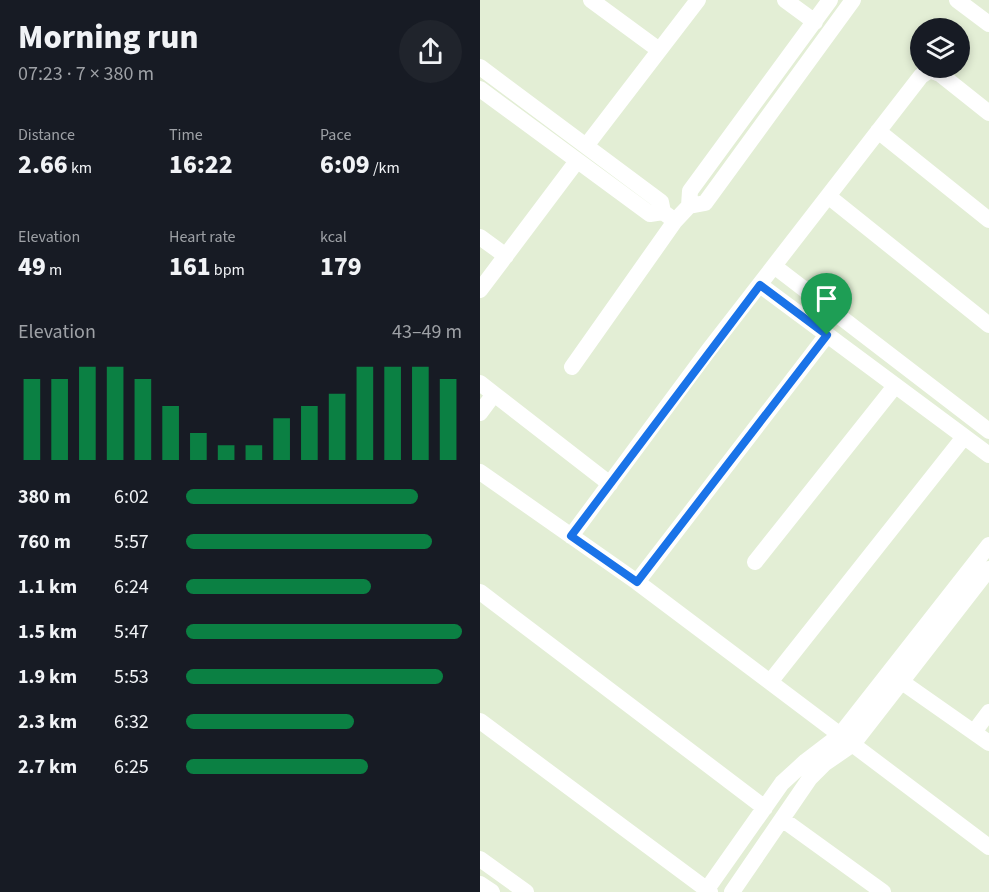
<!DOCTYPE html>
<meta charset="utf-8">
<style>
:root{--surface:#171b24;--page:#20242c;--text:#f1f3f6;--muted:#9ea1a6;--accent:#0b8043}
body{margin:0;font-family:"Source Sans 3",sans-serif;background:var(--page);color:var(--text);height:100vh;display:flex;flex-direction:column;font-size:22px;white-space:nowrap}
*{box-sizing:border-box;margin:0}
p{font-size:20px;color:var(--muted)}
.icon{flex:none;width:33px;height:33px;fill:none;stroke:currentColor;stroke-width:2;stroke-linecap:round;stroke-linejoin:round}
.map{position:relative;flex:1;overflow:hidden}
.sheet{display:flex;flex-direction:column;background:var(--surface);width:480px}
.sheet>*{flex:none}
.buttons{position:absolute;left:430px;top:18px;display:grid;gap:12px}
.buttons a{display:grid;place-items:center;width:60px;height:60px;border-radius:50%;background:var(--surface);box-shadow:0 3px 9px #0003;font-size:30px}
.pin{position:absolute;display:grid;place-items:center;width:51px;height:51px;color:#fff;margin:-62px -26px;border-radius:50% 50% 50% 0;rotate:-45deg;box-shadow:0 0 6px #0007}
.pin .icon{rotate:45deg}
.round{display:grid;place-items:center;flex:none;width:63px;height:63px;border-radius:32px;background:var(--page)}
.head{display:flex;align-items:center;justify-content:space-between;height:102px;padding:0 18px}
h1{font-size:33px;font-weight:800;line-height:45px}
.figures{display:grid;grid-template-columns:repeat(3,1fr);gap:9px;height:102px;padding:6px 18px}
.figures div{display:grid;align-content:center}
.figures b{font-size:26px;font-weight:800}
.figures small{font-size:16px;font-weight:400}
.figures p{font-size:16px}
.chart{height:168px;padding:12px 18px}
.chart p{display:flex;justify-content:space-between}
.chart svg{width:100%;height:108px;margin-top:6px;stroke:var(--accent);stroke-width:6}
ul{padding:0 18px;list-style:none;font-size:20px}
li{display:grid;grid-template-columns:96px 72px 1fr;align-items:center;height:45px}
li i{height:15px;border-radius:8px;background:var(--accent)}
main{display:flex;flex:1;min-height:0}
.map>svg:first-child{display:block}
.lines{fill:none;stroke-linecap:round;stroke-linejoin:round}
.minor{stroke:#fff;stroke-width:16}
.route-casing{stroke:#fff;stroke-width:12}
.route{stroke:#1a73e8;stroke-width:8}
</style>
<main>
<section class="sheet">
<div class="head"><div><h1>Morning run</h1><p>07:23 · 7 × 380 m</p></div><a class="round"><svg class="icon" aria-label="share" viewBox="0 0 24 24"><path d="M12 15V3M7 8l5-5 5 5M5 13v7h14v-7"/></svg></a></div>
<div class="figures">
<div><p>Distance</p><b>2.66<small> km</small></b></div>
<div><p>Time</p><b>16:22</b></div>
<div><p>Pace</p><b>6:09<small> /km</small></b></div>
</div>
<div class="figures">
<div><p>Elevation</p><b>49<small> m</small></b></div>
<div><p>Heart rate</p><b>161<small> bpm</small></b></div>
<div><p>kcal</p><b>179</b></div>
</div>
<div class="chart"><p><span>Elevation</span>43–49 m</p>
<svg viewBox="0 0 160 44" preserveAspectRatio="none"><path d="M5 44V11M15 44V11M25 44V6M35 44V6M45 44V11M55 44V22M65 44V33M75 44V38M85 44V38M95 44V27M105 44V22M115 44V17M125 44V6M135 44V6M145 44V6M155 44V11"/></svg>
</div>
<ul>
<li><b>380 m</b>6:02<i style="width:84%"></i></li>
<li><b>760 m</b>5:57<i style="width:89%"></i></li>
<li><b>1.1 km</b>6:24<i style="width:67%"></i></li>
<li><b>1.5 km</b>5:47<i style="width:100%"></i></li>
<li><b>1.9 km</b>5:53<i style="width:93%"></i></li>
<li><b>2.3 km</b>6:32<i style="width:61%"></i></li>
<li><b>2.7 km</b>6:25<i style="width:66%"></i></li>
</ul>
</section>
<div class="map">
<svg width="509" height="892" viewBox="0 0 509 892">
<rect width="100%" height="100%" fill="#e3eed5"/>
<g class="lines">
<path class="minor" d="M111,0L179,50
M305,0L335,22
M477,0L509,24
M0,67L181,202L183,212L195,221
M0,89L170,214L183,212
M398,131L509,220
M106,146L218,0
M348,196L509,325
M209,206L210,191L350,0
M0,237L26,256
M294,266L509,431
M280,285L509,455
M0,290L97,161
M92,367L195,221L209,206L225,203L373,0
M0,383L14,394L0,413
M14,394L130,484
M0,472L157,582L509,847
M91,536L228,351L441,76L450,70L460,74L509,113
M275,562L415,386
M157,582L347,335
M0,592L285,808
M290,682L484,437
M422,682L509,743
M0,721L230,892
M494,732L509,712
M302,819L403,892
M0,859L46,892
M0,884L12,892
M225,892L302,783L326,761L360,735L509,545
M252,892L330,778L344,764L373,744L509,569"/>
</g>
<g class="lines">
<g class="route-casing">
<path id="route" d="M280,285L347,335L157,582L91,536Z"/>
</g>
<use href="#route" class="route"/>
</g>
</svg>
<div class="buttons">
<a><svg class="icon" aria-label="layers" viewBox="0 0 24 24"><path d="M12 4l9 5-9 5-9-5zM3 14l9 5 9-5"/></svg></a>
</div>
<div class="pin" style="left:347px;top:335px;background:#1e9e55"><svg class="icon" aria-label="arrive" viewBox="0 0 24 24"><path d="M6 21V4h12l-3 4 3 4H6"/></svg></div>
</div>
</main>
